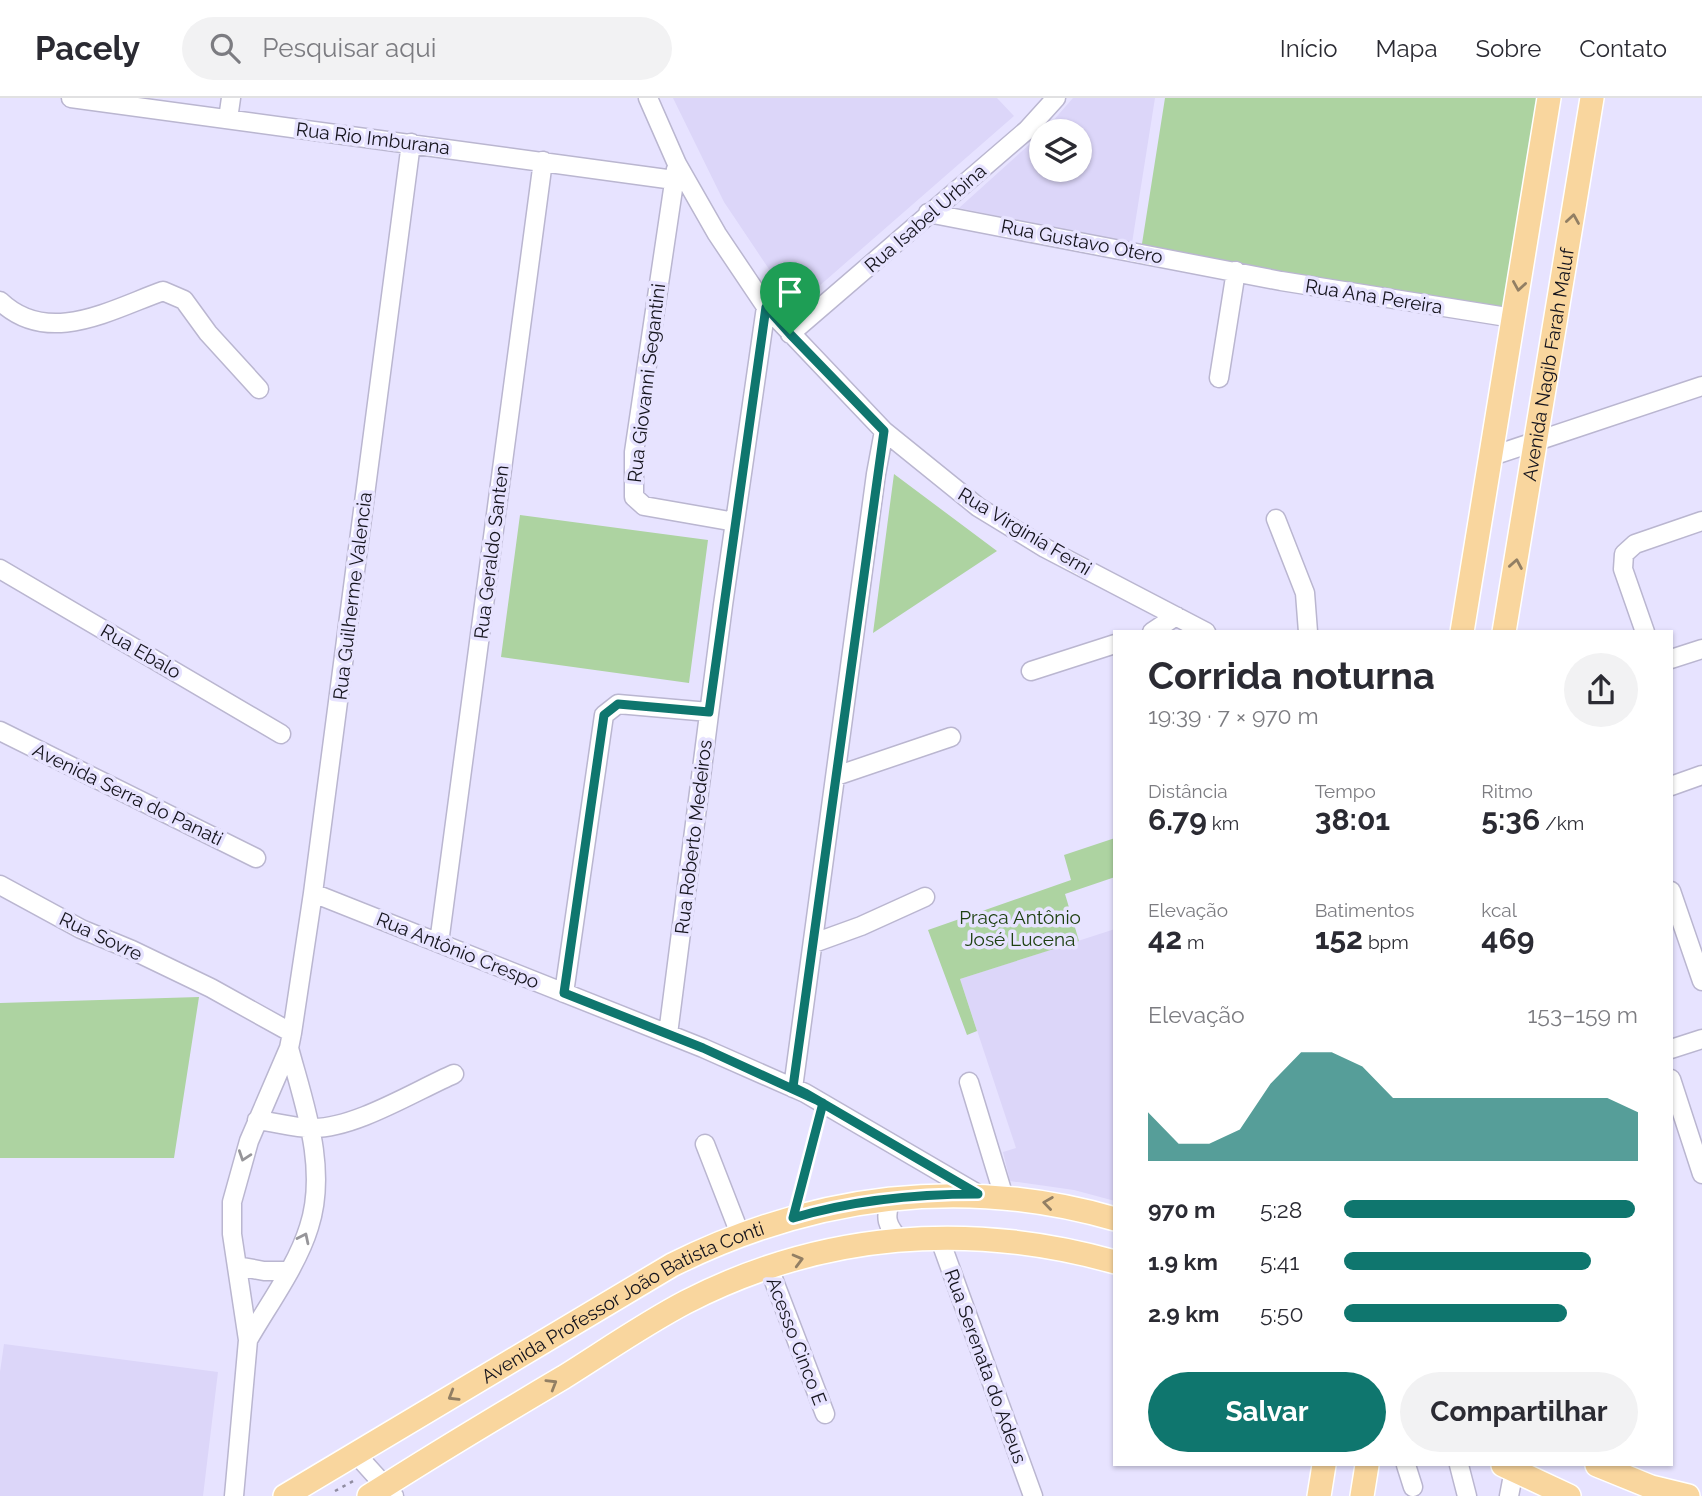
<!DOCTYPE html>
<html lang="pt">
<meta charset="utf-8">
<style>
:root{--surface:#fff;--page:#f2f2f3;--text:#2b2b33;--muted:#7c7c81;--line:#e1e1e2;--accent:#0f766e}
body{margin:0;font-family:Raleway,sans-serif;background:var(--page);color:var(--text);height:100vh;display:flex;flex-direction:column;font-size:26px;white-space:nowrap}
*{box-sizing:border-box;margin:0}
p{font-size:23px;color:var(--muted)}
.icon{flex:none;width:38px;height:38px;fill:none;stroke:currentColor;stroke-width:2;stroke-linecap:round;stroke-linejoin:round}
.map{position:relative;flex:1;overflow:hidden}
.panel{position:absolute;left:1113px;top:532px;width:560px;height:836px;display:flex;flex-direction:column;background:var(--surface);border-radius:0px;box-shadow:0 2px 5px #0004}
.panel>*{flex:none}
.tools{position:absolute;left:1029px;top:21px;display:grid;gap:14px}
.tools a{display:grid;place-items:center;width:63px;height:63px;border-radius:50%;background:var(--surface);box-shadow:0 2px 5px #0004;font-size:35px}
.pin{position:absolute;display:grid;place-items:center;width:60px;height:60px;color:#fff;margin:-72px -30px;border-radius:50% 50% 50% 0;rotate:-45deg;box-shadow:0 0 7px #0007}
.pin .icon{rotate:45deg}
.round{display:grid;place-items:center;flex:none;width:74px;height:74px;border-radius:37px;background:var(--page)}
.summary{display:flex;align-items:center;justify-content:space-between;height:119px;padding:0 35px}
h1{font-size:38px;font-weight:700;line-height:52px}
.metrics{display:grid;grid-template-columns:repeat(3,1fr);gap:10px;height:119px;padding:7px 35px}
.metrics div{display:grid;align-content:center}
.metrics b{font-size:30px;font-weight:700}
.metrics small{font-size:19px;font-weight:400}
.metrics p{font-size:19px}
.chart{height:196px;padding:14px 35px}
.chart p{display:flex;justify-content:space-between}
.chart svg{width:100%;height:126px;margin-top:7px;fill:var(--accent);opacity:.7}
.primary-button{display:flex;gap:14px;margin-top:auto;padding:14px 35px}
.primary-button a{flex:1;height:80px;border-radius:42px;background:var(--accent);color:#fff;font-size:28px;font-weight:700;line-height:80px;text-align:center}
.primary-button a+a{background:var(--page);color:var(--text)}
ul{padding:0 35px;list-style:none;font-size:23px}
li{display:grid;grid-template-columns:112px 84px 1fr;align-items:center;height:52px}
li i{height:18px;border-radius:9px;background:var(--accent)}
header{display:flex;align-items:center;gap:42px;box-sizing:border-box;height:98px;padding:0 35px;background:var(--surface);border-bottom:2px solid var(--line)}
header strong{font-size:33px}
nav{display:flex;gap:38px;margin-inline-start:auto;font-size:24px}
.search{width:490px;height:63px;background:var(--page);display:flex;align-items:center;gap:18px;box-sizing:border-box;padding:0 24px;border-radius:38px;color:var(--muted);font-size:26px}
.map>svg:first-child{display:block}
.built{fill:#dcd6f9}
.green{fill:#add3a1}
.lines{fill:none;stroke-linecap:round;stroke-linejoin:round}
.minor-casing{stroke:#bab6d0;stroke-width:21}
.major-casing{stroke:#fff;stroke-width:26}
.path{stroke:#908da1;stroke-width:2.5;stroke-dasharray:3.5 5;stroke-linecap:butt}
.minor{stroke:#fff;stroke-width:18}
.major{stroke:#f9d69e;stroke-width:23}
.oneway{stroke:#927f64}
.oneway2{stroke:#969599}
.route-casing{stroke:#fff;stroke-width:14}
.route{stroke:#0f766e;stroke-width:9}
.labels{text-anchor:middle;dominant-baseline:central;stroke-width:7;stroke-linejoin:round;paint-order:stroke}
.street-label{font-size:19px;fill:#15141d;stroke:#e7e3ff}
.park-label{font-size:19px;fill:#1e4111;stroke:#e7e3ff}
</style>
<header>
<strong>Pacely</strong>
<div class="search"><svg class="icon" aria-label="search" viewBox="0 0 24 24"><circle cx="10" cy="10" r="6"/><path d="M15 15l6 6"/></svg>Pesquisar aqui</div>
<nav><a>Início</a><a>Mapa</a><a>Sobre</a><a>Contato</a></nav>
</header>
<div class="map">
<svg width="1702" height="1398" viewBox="0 0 1702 1398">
<rect width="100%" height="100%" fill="#e7e3ff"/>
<path class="built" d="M673,0H997L1014,18L810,196L783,192L724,104Z
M1073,0H1155L1132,145L959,110L1041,36V72H1080V33H1044Z
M1115,831V1103L1074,1092L1010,1083L1003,1054L1016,1050L960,881Z
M4,1246L218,1274L203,1398H0V1274Z"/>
<path class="green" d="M1165,0H1539L1505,209L1141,152Z
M894,376L997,453L873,535Z
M520,417L708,442L689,585L501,559Z
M1115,740V779L1065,796L1079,843L960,881L977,933L967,937L928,832L1071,782L1064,757Z
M199,899L174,1060H0V905Z"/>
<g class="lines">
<g class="minor-casing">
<path id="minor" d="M71,0L674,82
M648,0L677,66L717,136L766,209L884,333L978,409L1045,450L1206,534
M228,21L231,0
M676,71L634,354V399L644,408L735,424
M928,115L1281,183L1513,220
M0,203C48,249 110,212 163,193L184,202L208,235L259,291
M790,236L1027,32L1056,0
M1219,280L1236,173
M1492,358L1702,288
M1276,421L1305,495L1308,534
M0,471L281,636
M1152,534L1176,518
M1645,534L1623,471L1624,456L1635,446L1702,423
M1671,561L1702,551
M1031,573L1115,546
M0,633L256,760
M836,678L951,639
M1671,688L1702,677
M0,787L81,831L132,852L211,890L292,935
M1671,793L1702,883
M313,795L703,950L805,995L978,1096
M439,845L543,63
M814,845L861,828L925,799
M564,895L604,617L618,606L709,614
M668,936L723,507L766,209
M1671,951L1702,941
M1671,981L1702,1076
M969,984L1004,1099
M793,990L876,376L884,333
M257,1022C275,1024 294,1030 312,1030C354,1031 415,993 454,976
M705,1046L740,1136
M891,1102C884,1120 887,1128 900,1142
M939,1139L1033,1398
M237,1168L264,1173H288
M769,1170L825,1316
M248,1242C268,1207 297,1168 309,1129C328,1070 304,1006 289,950
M356,1356L394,1398
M1406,1367L1413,1389
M1459,1367L1467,1398
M234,1398L248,1242L232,1136V1104L249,1043L289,950L292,935L313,795L411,45
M1509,1398L1514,1372"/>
</g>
<g class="major-casing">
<g id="major">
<path d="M1462,534L1549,0"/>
<path id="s1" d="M1504,534L1592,0"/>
<path d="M1503,1367L1569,1398"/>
<path d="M1597,1367L1651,1389L1688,1398"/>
<path id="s2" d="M285,1398L672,1167C813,1097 963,1077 1115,1121"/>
<path d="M369,1398C433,1357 498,1318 564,1279C604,1254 644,1226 686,1204C822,1134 969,1123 1115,1164"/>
<path d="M1319,1398L1324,1367"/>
<path d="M1362,1398L1367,1367"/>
</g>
</g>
<path class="path" d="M798,1100L819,1022
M335,1393L357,1381"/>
<use href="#minor" class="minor"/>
<use href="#major" class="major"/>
</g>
<defs><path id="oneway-chevron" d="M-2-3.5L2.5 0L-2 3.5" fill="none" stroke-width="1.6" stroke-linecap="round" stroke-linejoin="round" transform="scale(1.75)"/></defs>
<g class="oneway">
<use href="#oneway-chevron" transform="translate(1573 121) rotate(-81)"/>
<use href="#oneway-chevron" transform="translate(1519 188) rotate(99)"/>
<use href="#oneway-chevron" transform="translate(1516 466) rotate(-80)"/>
<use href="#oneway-chevron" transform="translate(1048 1105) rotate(-172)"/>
<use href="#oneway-chevron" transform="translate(798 1162) rotate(-15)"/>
<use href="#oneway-chevron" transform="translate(552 1286) rotate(-31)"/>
<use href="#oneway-chevron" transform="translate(453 1298) rotate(149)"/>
</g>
<g class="oneway2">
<use href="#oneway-chevron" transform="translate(244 1058) rotate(109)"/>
<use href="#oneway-chevron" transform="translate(304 1140) rotate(-64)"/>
</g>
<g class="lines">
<g class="route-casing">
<path id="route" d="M790,236L766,209L709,614L618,606L604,617L564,895L703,950L823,1005L793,1120C853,1102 916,1096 978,1096L805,995L793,989L884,333L790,236"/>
</g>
<use href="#route" class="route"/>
</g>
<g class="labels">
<g class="street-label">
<text transform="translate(373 40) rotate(7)">Rua Rio Imburana</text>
<text transform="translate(925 120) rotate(-41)">Rua Isabel Urbina</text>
<text transform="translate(1082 143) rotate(11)">Rua Gustavo Otero</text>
<text transform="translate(1374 198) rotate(9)">Rua Ana Pereira</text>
<text stroke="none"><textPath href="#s1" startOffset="271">Avenida Nagib Farah Maluf</textPath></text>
<text transform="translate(646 285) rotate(-83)">Rua Giovanni Segantini</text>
<text transform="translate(1025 433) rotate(31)">Rua Virginía Ferni</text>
<text transform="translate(491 454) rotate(-83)">Rua Geraldo Santen</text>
<text transform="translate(352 498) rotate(-83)">Rua Guilherme Valencia</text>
<text transform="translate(141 553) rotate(30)">Rua Ebalo</text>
<text transform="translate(128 696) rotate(26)">Avenida Serra do Panati</text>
<text transform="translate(693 739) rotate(-83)">Rua Roberto Medeiros</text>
<text transform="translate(101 838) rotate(25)">Rua Sovre</text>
<text transform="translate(458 852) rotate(22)">Rua Antônio Crespo</text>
<text stroke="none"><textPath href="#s2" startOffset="390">Avenida Professor João Batista Conti</textPath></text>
<text transform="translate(797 1243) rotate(69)">Acesso Cinco E</text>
<text transform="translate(986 1268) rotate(70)">Rua Serenata do Adeus</text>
</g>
<g class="park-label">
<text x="1020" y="819">Praça Antônio<tspan x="1020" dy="22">José Lucena</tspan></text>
</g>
</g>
</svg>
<div class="tools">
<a><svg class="icon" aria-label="layers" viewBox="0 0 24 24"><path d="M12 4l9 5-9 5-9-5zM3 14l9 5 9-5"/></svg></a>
</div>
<div class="pin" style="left:790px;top:236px;background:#1e9e55"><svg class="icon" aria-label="arrive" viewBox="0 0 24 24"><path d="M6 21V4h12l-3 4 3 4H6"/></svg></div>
<section class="panel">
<div class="summary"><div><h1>Corrida noturna</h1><p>19:39 · 7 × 970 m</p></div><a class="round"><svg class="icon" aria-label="share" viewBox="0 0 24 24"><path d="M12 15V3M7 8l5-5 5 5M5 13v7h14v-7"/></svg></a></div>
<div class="metrics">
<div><p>Distância</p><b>6.79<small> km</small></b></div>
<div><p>Tempo</p><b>38:01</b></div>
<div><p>Ritmo</p><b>5:36<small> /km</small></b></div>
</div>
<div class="metrics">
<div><p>Elevação</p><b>42<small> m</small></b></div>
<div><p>Batimentos</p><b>152<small> bpm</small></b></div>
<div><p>kcal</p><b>469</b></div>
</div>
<div class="chart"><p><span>Elevação</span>153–159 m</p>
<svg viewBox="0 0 160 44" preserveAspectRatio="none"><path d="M0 44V27L10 38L20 38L30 33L40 17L50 6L60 6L70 11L80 22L90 22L100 22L110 22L120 22L130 22L140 22L150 22L160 27V44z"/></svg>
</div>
<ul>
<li><b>970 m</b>5:28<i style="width:99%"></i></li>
<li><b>1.9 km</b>5:41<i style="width:84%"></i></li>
<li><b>2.9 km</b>5:50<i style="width:76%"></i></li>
</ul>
<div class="primary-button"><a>Salvar</a><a>Compartilhar</a></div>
</section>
</div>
